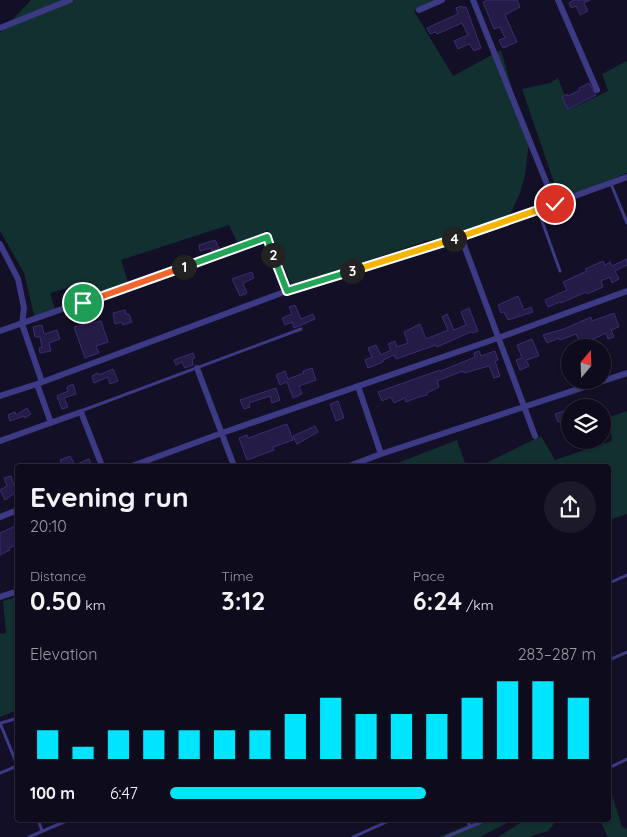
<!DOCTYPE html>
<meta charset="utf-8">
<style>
:root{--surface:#0e0b1c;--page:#1c1929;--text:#f1f3f6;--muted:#9b9ba3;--line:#2e2b3b;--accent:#00e5ff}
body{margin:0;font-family:Quicksand,sans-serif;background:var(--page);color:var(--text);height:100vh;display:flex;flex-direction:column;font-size:19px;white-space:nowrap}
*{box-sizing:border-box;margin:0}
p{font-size:16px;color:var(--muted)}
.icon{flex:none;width:28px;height:28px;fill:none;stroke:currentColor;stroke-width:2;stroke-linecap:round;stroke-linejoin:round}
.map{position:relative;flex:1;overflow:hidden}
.sheet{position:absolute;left:15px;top:464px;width:596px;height:358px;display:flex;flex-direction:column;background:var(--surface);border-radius:5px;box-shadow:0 1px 4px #0004,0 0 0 1px var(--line)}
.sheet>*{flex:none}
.needle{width:32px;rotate:19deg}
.controls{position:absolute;left:561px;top:339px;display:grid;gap:10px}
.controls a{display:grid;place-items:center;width:50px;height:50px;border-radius:50%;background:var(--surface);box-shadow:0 1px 4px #0004,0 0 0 1px var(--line);font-size:25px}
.pin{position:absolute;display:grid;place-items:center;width:42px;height:42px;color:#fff;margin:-21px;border:2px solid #fff;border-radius:50%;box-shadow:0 1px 5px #0007}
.km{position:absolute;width:25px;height:25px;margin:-12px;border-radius:50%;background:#222;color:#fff;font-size:14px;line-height:25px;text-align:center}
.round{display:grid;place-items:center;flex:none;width:52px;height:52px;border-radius:26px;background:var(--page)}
.overview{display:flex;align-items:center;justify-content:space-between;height:85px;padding:0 15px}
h1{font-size:28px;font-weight:800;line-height:38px}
.metrics{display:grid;grid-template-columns:repeat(3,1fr);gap:8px;height:85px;padding:5px 15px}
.metrics div{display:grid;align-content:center}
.metrics b{font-size:25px;font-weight:800}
.metrics small{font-size:14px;font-weight:400}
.metrics p{font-size:14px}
.chart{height:140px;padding:10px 15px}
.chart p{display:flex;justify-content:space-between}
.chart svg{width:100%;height:90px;margin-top:5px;stroke:var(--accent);stroke-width:6}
ul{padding:0 15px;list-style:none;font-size:16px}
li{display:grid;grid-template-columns:80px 60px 1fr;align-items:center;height:38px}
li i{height:12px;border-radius:6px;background:var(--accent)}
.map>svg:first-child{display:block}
.green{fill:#12302f}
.building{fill:#241b47;stroke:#3b2d73}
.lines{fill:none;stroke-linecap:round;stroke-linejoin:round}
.service{stroke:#3d3a85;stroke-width:3}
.minor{stroke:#3d3a85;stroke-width:6}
.split-1-casing{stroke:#fff;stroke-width:10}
.split-2-casing{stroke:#fff;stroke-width:10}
.split-3-casing{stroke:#fff;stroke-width:10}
.split-4-casing{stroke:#fff;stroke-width:10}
.split-5-casing{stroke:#fff;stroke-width:10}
.split-1{stroke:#f0652b;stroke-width:6}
.split-2{stroke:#22a559;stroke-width:6}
.split-3{stroke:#22a559;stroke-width:6}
.split-4{stroke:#f5b400;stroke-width:6}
.split-5{stroke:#f5b400;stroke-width:6}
</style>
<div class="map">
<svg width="627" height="837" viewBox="0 0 627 837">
<rect width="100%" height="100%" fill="#130f26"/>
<path class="green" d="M31,0H437L414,11L453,76L501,50L516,104L529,142L525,175L520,193L509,217L454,235L426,241L292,286L268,230L239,246L229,225L121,260L128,282L88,296L85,283L50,293L55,309L35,319L24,273L0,231V33Z
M627,61V173L560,200L522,89L550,83L558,78L570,109L608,91L602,74Z
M627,411V514L609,520V466H480L541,436L555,460L612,441L609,417Z
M457,440L466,466H390Z
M17,597V710L0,717V634L6,633L3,601Z
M609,785L622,827L627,829V837H608L599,819H609Z
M482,819H515L480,837H439Z
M534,819H550L555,822L548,831L529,837H498L520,823Z"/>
<path class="building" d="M488,0H517L520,7L505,15L517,42L503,48L499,40L505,38L500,27L494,29L483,2Z
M574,0H590L584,3L588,11L580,15L576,6L571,8L569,3Z
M462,6L463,8L466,7L481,48L474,51L469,44L458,49L454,41L468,35L462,23L437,34L435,32L430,34L427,28L458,14L456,8Z
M589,83L596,95L568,109L562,97L567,94L568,96L580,90L579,88Z
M215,240L219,248L212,251L211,248L200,251L199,245Z
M627,259V265L615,271L619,279L612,283L610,277L601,281L603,287L587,294L586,292L561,303L560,302L548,307L545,300L567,290L563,282L587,271L585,269L603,261L605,265L610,262L612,266Z
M252,272L254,278L243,283L247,293L240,296L232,279Z
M518,296L524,310L531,307L533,312L508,320L504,312L501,313L498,305Z
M295,305L301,319L313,314L315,319L294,328L292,322L285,325L282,318L292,314L289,307Z
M469,308L478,331L472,333L471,332L437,347L436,345L396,359L394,355L383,360V362L368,368L365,360L372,357L368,348L376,345L381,355L391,350L388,344L395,341L397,347L408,343L404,332L420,324L426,339L448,330L442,317L447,314L454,330L466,325L461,312Z
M125,310L126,314H129L132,322L123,325L122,322L115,324L113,313Z
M614,313L619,327L611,330L614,337L608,339L606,333L587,342L586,340L580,343L576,334L560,340L559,338L547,343L543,335L564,329L591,317L592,321Z
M101,321L108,342L96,346L99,353L85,358L74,327Z
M42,325L44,334L57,330L60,339L49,343L51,351L40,353L39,348L42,347L40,337H35L33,327Z
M532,339L539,356L526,360L529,366L520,370L516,360L522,358L517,345Z
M479,351L481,356L495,351L498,360L495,361L500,376L494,378L489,366L464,373L463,371L437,381L439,387L427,393V395L419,397L406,402L405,398L394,403L391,397L382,401L378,392L440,370L441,371L475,357L474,353Z
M193,353L195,358L192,359L193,365L185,368L182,362L176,365L174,360Z
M312,368L316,380L299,386L302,394L293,398L287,382L280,385L276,375L285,371L288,379L304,373L303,371Z
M113,369L118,381L110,384L108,377L94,383L92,376L98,373L99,375Z
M73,384L76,394L64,398L68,407L62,409L57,396L68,391L67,387Z
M276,388L280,400L272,403L270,396L249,403L250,407L244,409L240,400Z
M338,401L344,418L336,421L330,404Z
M27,408L31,414L25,418L24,416L10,421L8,415L15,412L16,415Z
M570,409V418L558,422L555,414Z
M287,424L293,440L273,447L274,450L247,460L239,438L247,435L248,438Z
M315,426L318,432L297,444L293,436Z
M70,456L75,465L89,459L92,466H62L60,460Z
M11,476L14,486L18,484V491L5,500L0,490L7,486L4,478Z
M15,526L18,531V544L9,548L10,550L0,555V533Z"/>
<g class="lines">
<path class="service" d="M611,184L627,223
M538,210L560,271
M81,411L301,329
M609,583L627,575
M609,660L627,652
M0,723L18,767
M1,723L18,718
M609,768L627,759
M0,773L17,766
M38,819L42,831
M467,819L470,827
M29,837L71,819
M353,837L393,819
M446,837L489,819"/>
<path class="minor" d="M473,0L555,204
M558,0L597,90
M419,10L442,0
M0,28L70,0
M461,237L535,436
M0,244L18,279L24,308L22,324L42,382
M0,331L267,237L287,291
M197,368L234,466
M37,384L51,423
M358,386L381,454
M0,396L37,384L287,291L461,237L627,177
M0,441L81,412L102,466
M132,466L222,433L498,338L627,291
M349,466L381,454L627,373
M0,517L18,510
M0,597L18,591"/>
</g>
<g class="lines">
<g class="split-1-casing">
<path id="split-1" d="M83,303L184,267"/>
</g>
<g class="split-2-casing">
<path id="split-2" d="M184,267L267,237L273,255"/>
</g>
<g class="split-3-casing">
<path id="split-3" d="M273,255L287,291L352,271"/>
</g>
<g class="split-4-casing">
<path id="split-4" d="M352,271L454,239"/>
</g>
<g class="split-5-casing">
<path id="split-5" d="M454,239L555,204"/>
</g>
<use href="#split-1" class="split-1"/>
<use href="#split-2" class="split-2"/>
<use href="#split-3" class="split-3"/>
<use href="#split-4" class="split-4"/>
<use href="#split-5" class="split-5"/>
</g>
</svg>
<div class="controls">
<a><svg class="needle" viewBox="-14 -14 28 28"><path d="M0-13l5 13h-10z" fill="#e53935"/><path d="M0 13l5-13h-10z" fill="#9b9ba3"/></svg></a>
<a><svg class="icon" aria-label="layers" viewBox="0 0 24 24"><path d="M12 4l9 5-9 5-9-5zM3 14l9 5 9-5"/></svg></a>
</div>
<div class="pin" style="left:83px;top:303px;background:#1e9e55"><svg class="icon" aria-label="arrive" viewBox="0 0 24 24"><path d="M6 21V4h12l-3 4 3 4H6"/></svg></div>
<div class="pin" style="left:555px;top:204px;background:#d93025"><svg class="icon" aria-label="check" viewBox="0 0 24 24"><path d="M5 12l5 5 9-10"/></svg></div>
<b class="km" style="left:184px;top:267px">1</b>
<b class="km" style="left:273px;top:255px">2</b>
<b class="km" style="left:352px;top:271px">3</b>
<b class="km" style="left:454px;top:239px">4</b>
<section class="sheet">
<div class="overview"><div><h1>Evening run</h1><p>20:10</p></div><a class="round"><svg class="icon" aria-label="share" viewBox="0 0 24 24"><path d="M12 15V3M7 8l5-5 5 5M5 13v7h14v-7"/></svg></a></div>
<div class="metrics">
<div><p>Distance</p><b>0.50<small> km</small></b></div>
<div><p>Time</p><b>3:12</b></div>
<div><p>Pace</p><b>6:24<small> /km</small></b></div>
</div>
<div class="chart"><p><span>Elevation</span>283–287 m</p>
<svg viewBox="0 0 160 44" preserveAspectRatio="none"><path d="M5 44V30M15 44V38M25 44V30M35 44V30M45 44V30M55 44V30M65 44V30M75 44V22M85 44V14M95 44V22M105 44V22M115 44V22M125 44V14M135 44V6M145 44V6M155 44V14"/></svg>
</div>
<ul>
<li><b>100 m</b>6:47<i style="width:60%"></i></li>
</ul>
</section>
</div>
